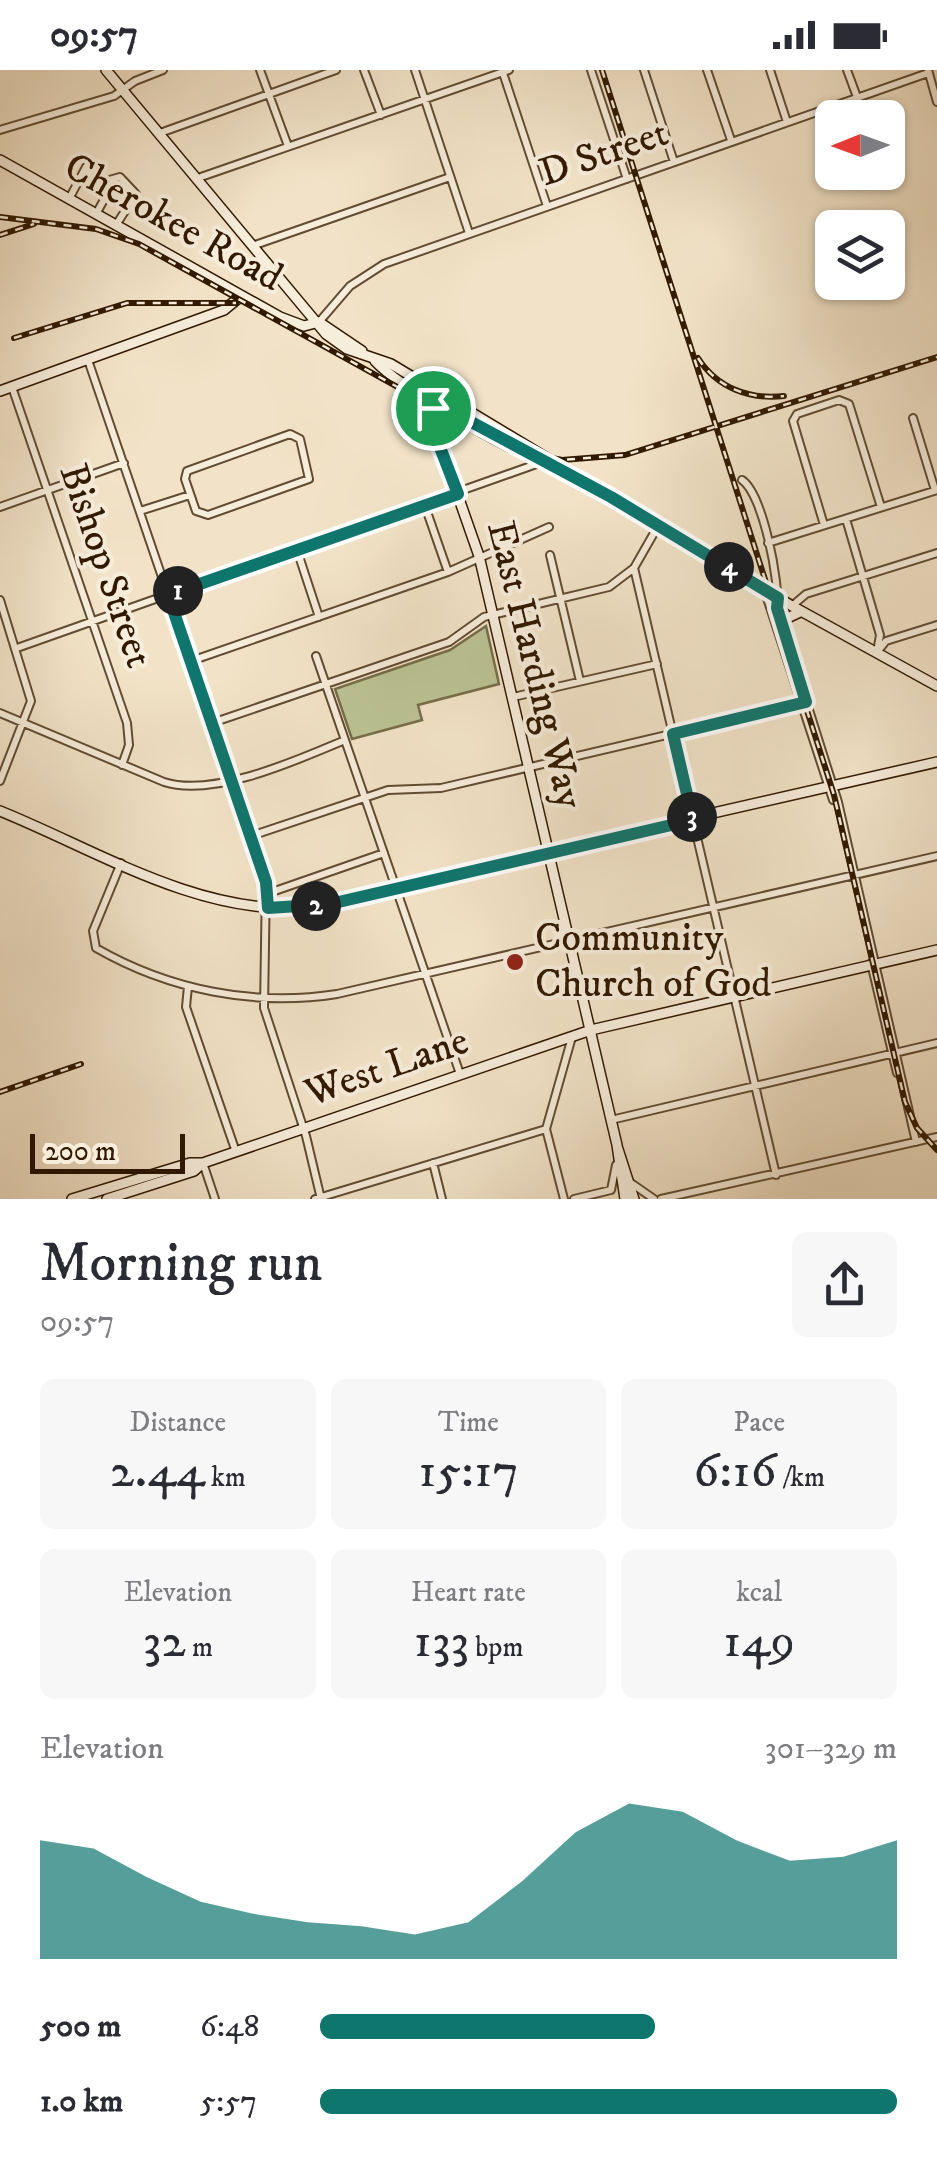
<!DOCTYPE html>
<meta charset="utf-8">
<style>
:root{--surface:#fff;--page:#f7f7f7;--text:#2b2b33;--muted:#7c7c81;--accent:#0f766e}
body{margin:0;font-family:"IM FELL DW Pica",serif;background:var(--page);color:var(--text);height:100vh;display:flex;flex-direction:column;font-size:38px;white-space:nowrap}
*{box-sizing:border-box;margin:0}
p{font-size:32px;color:var(--muted)}
.icon{flex:none;width:55px;height:55px;fill:none;stroke:currentColor;stroke-width:2;stroke-linecap:round;stroke-linejoin:round}
.map{position:relative;height:1129px;overflow:hidden}
.side{display:flex;flex-direction:column;background:var(--surface);flex:1}
.side>*{flex:none}
.needle{width:65px;rotate:269deg}
.fabs{position:absolute;left:815px;top:30px;display:grid;gap:20px}
.fabs a{display:grid;place-items:center;width:90px;height:90px;border-radius:15px;background:var(--surface);box-shadow:0 2px 8px #0004;font-size:50px}
.scale{position:absolute;left:30px;bottom:25px;width:155px;box-sizing:border-box;padding-left:10px;border:5px solid #311900;border-top:0;font-size:28px;line-height:35px;white-space:nowrap;color:#311900;-webkit-text-stroke:8px #f7eddb;paint-order:stroke}
.pin{position:absolute;display:grid;place-items:center;width:85px;height:85px;color:#fff;margin:-42px;border:5px solid #fff;border-radius:50%;box-shadow:0 2px 10px #0007}
.km{position:absolute;width:50px;height:50px;margin:-25px;border-radius:50%;background:#222;color:#fff;font-size:28px;line-height:50px;text-align:center}
.round{display:grid;place-items:center;flex:none;width:105px;height:105px;border-radius:15px;background:var(--page)}
.headline{display:flex;align-items:center;justify-content:space-between;height:170px;padding:0 40px}
h1{font-size:55px;font-weight:600;line-height:75px}
.figures{display:grid;grid-template-columns:repeat(3,1fr);gap:15px;height:170px;padding:10px 40px}
.figures div{display:grid;align-content:center;border-radius:15px;background:var(--page);text-align:center}
.figures b{font-size:50px;font-weight:600}
.figures small{font-size:28px;font-weight:400}
.figures p{font-size:28px}
.chart{height:280px;padding:20px 40px}
.chart p{display:flex;justify-content:space-between}
.chart svg{width:100%;height:180px;margin-top:10px;fill:var(--accent);opacity:.7}
ul{padding:0 40px;list-style:none;font-size:32px}
li{display:grid;grid-template-columns:160px 120px 1fr;align-items:center;height:75px}
li i{height:25px;border-radius:12px;background:var(--accent)}
.status{display:flex;justify-content:space-between;align-items:center;height:70px;padding:0 50px;background:var(--surface);direction:ltr}
.status svg{height:28px;fill:currentColor}
.map>svg:first-child{display:block}
.green{fill:#bbc395;stroke:#766e4a;stroke-width:2.5}
.lines{fill:none;stroke-linecap:round;stroke-linejoin:round}
.street-casing{stroke:#614c32;stroke-width:10}
.secondary-casing{stroke:#311900;stroke-width:12}
.street{stroke:#f7eddb;stroke-width:6}
.secondary{stroke:#f7eddb;stroke-width:9}
.rail-casing{stroke:#311900;stroke-width:6}
.rail{stroke:#f7eddb;stroke-width:2.5;stroke-dasharray:8;stroke-linecap:butt}
.route-casing{stroke:#fff;stroke-width:20}
.route{stroke:#0f766e;stroke-width:12}
.poi-dot{fill:#8f2418;stroke:#f7eddb;stroke-width:4}
.labels{text-anchor:middle;dominant-baseline:central;stroke-width:8;stroke-linejoin:round;paint-order:stroke}
.street-label{font-size:40px;fill:#311900;stroke:#f7eddb}
.poi-label{font-size:40px;fill:#311900;stroke:#f7eddb;text-anchor:start}
</style>
<div class="status"><b>09:57</b><svg viewBox="0 0 49 12"><path d="M0 12V9h3v3zM5 12V6h3v6zM10 12V3h3v9zM15 12V0h3v12zM26 1h20v11H26zM47 4h2v5h-2z"/></svg></div>
<div class="map">
<svg width="937" height="1129" viewBox="0 0 937 1129">
<rect width="100%" height="100%" fill="#f2e3c8"/>
<filter id="stains"><feTurbulence type="fractalNoise" baseFrequency=".002" numOctaves="4"/><feColorMatrix values="0 0 0 0 .2 0 0 0 0 .09 0 0 0 0 .02 0 0 0 .5 -.17"/></filter>
<radialGradient id="worn" r=".72"><stop offset=".6" stop-color="#630" stop-opacity="0"/><stop offset="1" stop-color="#630" stop-opacity=".3"/></radialGradient>
<path class="green" d="M486,556L499,614L418,635L422,650L352,669L335,619L450,580Z"/>
<g class="lines">
<g class="street-casing">
<path id="street" d="M260,0L288,76
M364,0L381,45
M415,0L469,163
M502,0L547,136
M591,0L627,109
M644,0L674,92
M707,0L731,70
M770,0L787,52
M847,0L857,27
M928,0L937,32
M0,60L114,26L135,11L163,0
M160,63L336,0
M198,108L509,0
M69,129L86,97L106,111L120,107L136,124L116,155
M96,144L115,110
M255,175L450,107
M319,252L350,216L384,194L928,3
M88,290L266,812L264,938L306,1066L321,1129
M12,317L127,653L129,675L122,695
M913,348L935,420
M290,364L300,369L309,409L208,445L196,441L185,409L187,401Z
M742,410C763,424 780,513 777,538L838,732L916,1072
M425,436L448,502
M0,437L124,393
M140,441L190,425
M846,449L880,565L877,582
M824,455L793,351L797,344L839,330L849,334L881,437
M768,473L937,420
M297,480L319,547
M550,485L580,611
M634,498L776,1105
M764,519L833,730
M0,530L31,631L0,711
M792,536L806,524L937,483
M17,578L545,391
M878,581L886,571L937,555
M316,586L460,1004
M191,591L448,502L549,457
M513,627L657,594
M0,643L164,712C214,728 297,690 345,670
M212,653L449,572L484,547L609,517L634,498L658,456
M251,766L388,720L441,718L807,632
M121,793L93,861L96,878C169,920 255,937 337,924L937,786
M269,823L384,783
M871,893L897,1003
M188,916L186,937L236,1082
M611,1050L937,973
M546,1059L572,967
M546,1059L564,1129
M203,1093L215,1129
M433,1093L442,1129
M631,1113L654,1129
M315,1129L546,1059
M574,1129L611,1120L616,1095
M661,1129L937,1067"/>
</g>
<g class="secondary-casing">
<path id="secondary" d="M106,0L326,264L347,279L391,294L792,536L937,616
M0,90L280,247L304,256L319,252
M319,252L362,281
M375,291C398,316 510,382 542,390
M403,313L437,366L479,486L617,1075L625,1129
M0,321L224,240L241,226
M437,366L443,334
M781,551L800,542
M0,741C94,779 193,842 297,838L937,692
M618,1079L634,1129
M72,1129L190,1093H203L591,960L937,880
M107,1129L194,1101L203,1093"/>
</g>
<use href="#street" class="street"/>
<use href="#secondary" class="secondary"/>
<g class="rail-casing">
<path id="rail" d="M602,0L834,725L905,1032L917,1058L937,1080
M0,147L96,159L139,174L486,366L527,383L562,390L625,385L937,287
M0,165L34,154
M14,268L127,233H236
M698,288C717,318 750,330 784,326
M0,1022L81,994"/>
</g>
<use href="#rail" class="rail"/>
</g>
<g class="lines">
<g class="route-casing">
<path id="route" d="M436,333L611,427L778,528L777,538L806,632L673,664L693,750L330,834L268,838L266,812L168,525L458,424L431,354Z"/>
</g>
<use href="#route" class="route"/>
</g>
<circle class="poi-dot" cx="515" cy="892" r="10"/>
<g class="labels">
<g class="street-label">
<text transform="translate(604 84) rotate(-19)">D Street</text>
<text transform="translate(173 153) rotate(29)">Cherokee Road</text>
<text transform="translate(105 496) rotate(71)">Bishop Street</text>
<text transform="translate(534 595) rotate(76)">East Harding Way</text>
<text transform="translate(387 998) rotate(-19)">West Lane</text>
</g>
<g class="poi-label">
<text x="535" y="869">Community<tspan x="535" dy="46">Church of God</tspan></text>
</g>
</g>
<rect width="100%" height="100%" filter="url(#stains)"/>
<rect width="100%" height="100%" fill="url(#worn)"/>
</svg>
<div class="fabs">
<a><svg class="needle" viewBox="-14 -14 28 28"><path d="M0-13l5 13h-10z" fill="#e53935"/><path d="M0 13l5-13h-10z" fill="#7c7c81"/></svg></a>
<a><svg class="icon" aria-label="layers" viewBox="0 0 24 24"><path d="M12 4l9 5-9 5-9-5zM3 14l9 5 9-5"/></svg></a>
</div>
<div class="scale">200 m</div>
<div class="pin" style="left:433px;top:338px;background:#1e9e55"><svg class="icon" aria-label="arrive" viewBox="0 0 24 24"><path d="M6 21V4h12l-3 4 3 4H6"/></svg></div>
<b class="km" style="left:178px;top:521px">1</b>
<b class="km" style="left:316px;top:836px">2</b>
<b class="km" style="left:692px;top:747px">3</b>
<b class="km" style="left:729px;top:497px">4</b>
</div>
<section class="side">
<div class="headline"><div><h1>Morning run</h1><p>09:57</p></div><a class="round"><svg class="icon" aria-label="share" viewBox="0 0 24 24"><path d="M12 15V3M7 8l5-5 5 5M5 13v7h14v-7"/></svg></a></div>
<div class="figures">
<div><p>Distance</p><b>2.44<small> km</small></b></div>
<div><p>Time</p><b>15:17</b></div>
<div><p>Pace</p><b>6:16<small> /km</small></b></div>
</div>
<div class="figures">
<div><p>Elevation</p><b>32<small> m</small></b></div>
<div><p>Heart rate</p><b>133<small> bpm</small></b></div>
<div><p>kcal</p><b>149</b></div>
</div>
<div class="chart"><p><span>Elevation</span>301–329 m</p>
<svg viewBox="0 0 160 44" preserveAspectRatio="none"><path d="M0 44V15L10 17L20 24L30 30L40 33L50 35L60 36L70 38L80 35L90 25L100 13L110 6L120 8L130 15L140 20L150 19L160 15V44z"/></svg>
</div>
<ul>
<li><b>500 m</b>6:48<i style="width:58%"></i></li>
<li><b>1.0 km</b>5:57<i style="width:100%"></i></li>
</ul>
</section>
